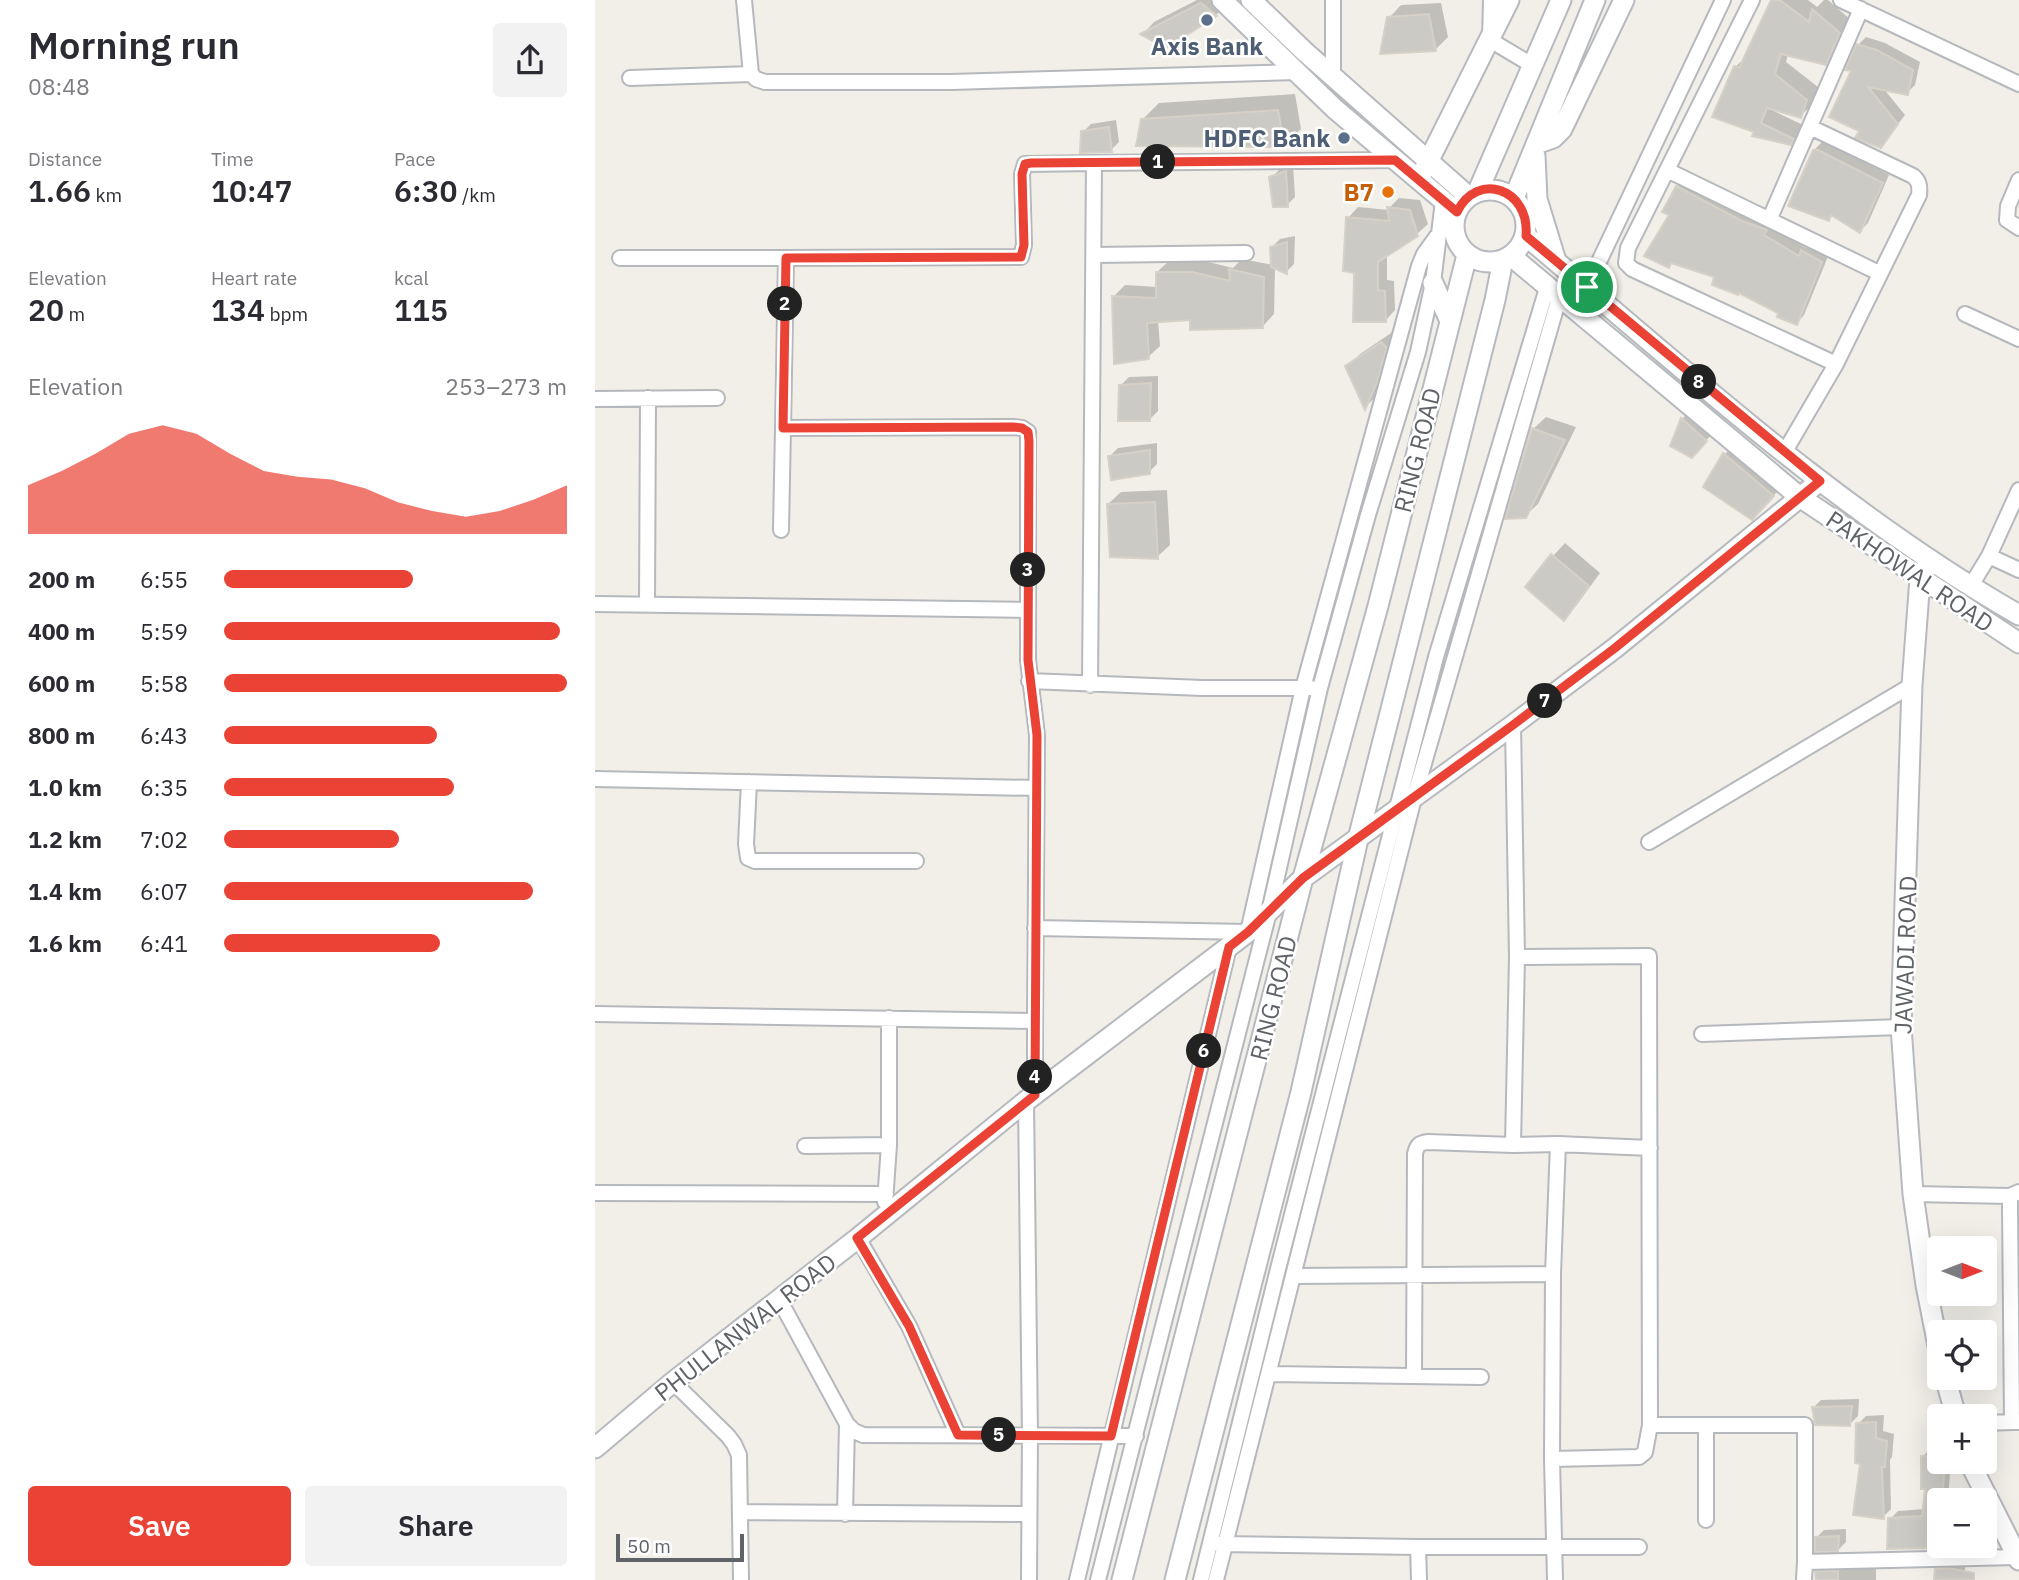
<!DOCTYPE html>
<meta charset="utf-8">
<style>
:root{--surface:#fff;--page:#f2f2f3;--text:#2b2b33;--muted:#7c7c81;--accent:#ea4335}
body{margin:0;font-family:"IBM Plex Sans",sans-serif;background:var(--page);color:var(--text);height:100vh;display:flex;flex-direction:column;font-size:26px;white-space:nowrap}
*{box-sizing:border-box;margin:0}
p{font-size:23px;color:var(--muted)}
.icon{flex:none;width:38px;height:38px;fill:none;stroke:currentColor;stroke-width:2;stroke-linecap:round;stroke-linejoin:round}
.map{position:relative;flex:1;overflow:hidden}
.details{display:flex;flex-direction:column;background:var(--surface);width:595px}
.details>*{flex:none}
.needle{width:46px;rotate:90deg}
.fabs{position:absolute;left:1332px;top:1236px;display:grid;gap:14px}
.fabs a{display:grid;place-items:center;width:70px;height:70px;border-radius:7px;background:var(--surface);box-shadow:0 7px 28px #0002;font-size:35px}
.scale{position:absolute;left:21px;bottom:18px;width:128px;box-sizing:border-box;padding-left:7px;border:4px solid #5f6368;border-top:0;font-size:19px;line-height:24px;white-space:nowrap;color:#5f6368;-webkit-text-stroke:5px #fff;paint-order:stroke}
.pin{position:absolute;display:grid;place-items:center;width:60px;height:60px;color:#fff;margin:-30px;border:4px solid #fff;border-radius:50%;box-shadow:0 2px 7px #0007}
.km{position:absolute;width:35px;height:35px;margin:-18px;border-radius:50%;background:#222;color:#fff;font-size:19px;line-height:35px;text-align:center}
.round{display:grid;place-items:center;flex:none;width:74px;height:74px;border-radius:7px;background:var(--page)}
.headline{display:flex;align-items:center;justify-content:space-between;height:119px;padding:0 28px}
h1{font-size:38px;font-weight:600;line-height:52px}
.stats{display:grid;grid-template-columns:repeat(3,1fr);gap:10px;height:119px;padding:7px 28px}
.stats div{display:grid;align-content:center}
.stats b{font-size:30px;font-weight:600}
.stats small{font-size:19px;font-weight:400}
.stats p{font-size:19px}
.chart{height:196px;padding:14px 28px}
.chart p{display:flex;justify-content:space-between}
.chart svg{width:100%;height:126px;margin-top:7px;fill:var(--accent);opacity:.7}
.primary-button{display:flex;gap:14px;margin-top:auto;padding:14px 28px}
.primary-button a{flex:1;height:80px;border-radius:7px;background:var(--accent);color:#fff;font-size:28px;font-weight:600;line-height:80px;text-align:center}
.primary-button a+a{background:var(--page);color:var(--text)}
ul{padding:0 28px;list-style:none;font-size:23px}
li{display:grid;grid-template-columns:112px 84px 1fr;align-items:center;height:52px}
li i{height:18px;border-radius:9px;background:var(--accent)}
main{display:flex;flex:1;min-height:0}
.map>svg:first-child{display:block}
.shadow{fill:#0003}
.building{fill:#cccac5;stroke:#d6d1c6;stroke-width:2}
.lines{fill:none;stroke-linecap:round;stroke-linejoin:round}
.street-casing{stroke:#b5b8bc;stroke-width:18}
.secondary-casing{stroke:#b6babf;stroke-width:23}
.street{stroke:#fff;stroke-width:14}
.secondary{stroke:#fff;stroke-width:19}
.route-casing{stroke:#fff;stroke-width:14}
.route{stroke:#ea4335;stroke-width:9}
.service-dot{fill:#5c6f8a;stroke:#fff;stroke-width:2.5}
.food-dot{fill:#e8710a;stroke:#fff;stroke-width:2.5}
.labels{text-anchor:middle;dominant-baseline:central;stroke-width:5;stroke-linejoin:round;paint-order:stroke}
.service-label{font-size:24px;font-weight:bold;fill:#4e5e75;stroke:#fff}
.food-label{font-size:24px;font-weight:bold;fill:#c56008;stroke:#fff;text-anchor:end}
.street-label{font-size:24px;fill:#5f6368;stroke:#fff}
</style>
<main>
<section class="details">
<div class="headline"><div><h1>Morning run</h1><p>08:48</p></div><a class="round"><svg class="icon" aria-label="share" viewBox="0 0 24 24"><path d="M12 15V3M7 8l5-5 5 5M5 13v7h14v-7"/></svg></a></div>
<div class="stats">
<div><p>Distance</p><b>1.66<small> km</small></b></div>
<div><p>Time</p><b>10:47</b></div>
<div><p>Pace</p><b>6:30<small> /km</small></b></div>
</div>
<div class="stats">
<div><p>Elevation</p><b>20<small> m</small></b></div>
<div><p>Heart rate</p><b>134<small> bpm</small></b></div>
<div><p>kcal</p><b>115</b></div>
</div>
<div class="chart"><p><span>Elevation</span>253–273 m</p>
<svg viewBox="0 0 160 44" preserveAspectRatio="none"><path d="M0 44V27L10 22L20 16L30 9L40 6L50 9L60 16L70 22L80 24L90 25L100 28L110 33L120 36L130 38L140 36L150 32L160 27V44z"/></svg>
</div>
<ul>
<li><b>200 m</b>6:55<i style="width:55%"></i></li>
<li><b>400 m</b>5:59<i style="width:98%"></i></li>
<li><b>600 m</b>5:58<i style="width:100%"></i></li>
<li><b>800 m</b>6:43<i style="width:62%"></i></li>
<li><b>1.0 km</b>6:35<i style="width:67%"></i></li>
<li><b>1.2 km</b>7:02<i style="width:51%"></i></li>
<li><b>1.4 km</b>6:07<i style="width:90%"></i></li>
<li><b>1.6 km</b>6:41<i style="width:63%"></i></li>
</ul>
<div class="primary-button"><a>Save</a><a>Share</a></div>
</section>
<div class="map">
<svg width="1424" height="1580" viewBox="0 0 1424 1580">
<rect width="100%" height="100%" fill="#f1efe8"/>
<path class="shadow" d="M602,0H629L633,3L621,15L571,46L548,34L559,22Z
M1178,0H1213L1222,7L1229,0H1233L1256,20L1243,51L1231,63L1193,54L1191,62L1223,87L1218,104L1205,116L1178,108L1177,110L1210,126L1196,144L1120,116L1141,66L1152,56Z
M846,3L853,37L841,49L794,18L806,5Z
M1271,37L1290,43L1325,62L1320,85L1312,93L1288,88L1310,115L1286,146L1267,131L1263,45Z
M700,94L706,129L689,145L547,120L564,103Z
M521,120L524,142L516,150L488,132L496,124Z
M1228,141L1294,175L1273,223L1265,231L1238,215L1233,219L1208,181L1220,149Z
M698,164L700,197L692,205L676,178L684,170Z
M1090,179L1211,248L1216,243L1234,254L1209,315L1202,323L1121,276L1078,262L1074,266L1076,214L1082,187Z
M804,198L825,200L833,224L822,234L792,254V280L799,281L800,310L790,321L761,272L753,218L763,207L794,210V208Z
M700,236L699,264L691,272L680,267L679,314L668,326L597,318L563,320L565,346L553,357L518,297L530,285L563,287L562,272L574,261H609L638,268L647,259L678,265L677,247L685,239Z
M799,331L782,396L770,407L753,366L765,354Z
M563,376V411L555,419L526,385L534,377Z
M1095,411L1119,432L1097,455L1077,445L1087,419Z
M951,417L981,427L943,504L930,516L938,429Z
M1142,442L1190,483L1170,505L1110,486L1130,454Z
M562,443V464L554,472L515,456L523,448Z
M572,490L575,545L562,557L513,504L526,492Z
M970,543L1005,573L981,606L969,619L958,556Z
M1264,1399L1263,1416L1255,1424L1218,1408L1226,1400Z
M1289,1415L1288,1431L1299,1434L1297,1457L1295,1460L1296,1509L1288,1517L1267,1462L1263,1424L1271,1416Z
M1336,1448H1344V1461H1356L1353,1500H1344V1544L1341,1547L1295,1519L1303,1511L1330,1509L1332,1487L1328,1456Z
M1251,1529V1542L1243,1550L1221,1538L1229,1530Z
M1350,1561L1370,1563V1580H1341L1342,1569Z
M1231,1563L1281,1566V1580H1220L1222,1572Z"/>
<path class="building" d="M1176,0H1185L1214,22L1217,9L1245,33L1231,65L1186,54L1180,74L1212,100L1206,118L1172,108L1166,123L1199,139L1196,145L1157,136L1159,132L1117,117L1139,66L1144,68Z
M606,3L622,16L571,48L545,34Z
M834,14L841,51L785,54L792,17Z
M1261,44L1282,50L1318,70L1313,95L1273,87L1303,124L1286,148L1260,138L1264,131L1234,117L1256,71L1250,70Z
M683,110L690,147L541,146L546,119Z
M514,127L517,152L485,153L486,131Z
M1218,150H1223L1288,183L1265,233L1236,215L1234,221L1193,206Z
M691,171L693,207H678L674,177Z
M1081,186L1145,220L1172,230L1169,235L1204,256L1206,250L1227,262L1202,325L1182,317L1183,313L1144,293L1143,295L1117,285L1119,277L1076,263L1074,268L1049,256L1074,215L1067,212Z
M792,207L815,210L823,236L783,262V290L790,291L791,322H758L759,273L748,271L751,217L794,221Z
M692,242V274L676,267L675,247Z
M634,269L669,277L668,328L595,330V320L552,323L554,359L519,364L517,296L561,298V272H597L635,281Z
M786,342L792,348L782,382L770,410L750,366Z
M556,383L555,421H523L524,385Z
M1086,418L1112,441L1097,458L1075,446Z
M937,428L970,440L931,518L910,519Z
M555,450V474L516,480L513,456Z
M1128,453L1179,496L1157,520L1108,487Z
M560,502L563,559L515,557L512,504Z
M956,554L994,586L969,621L930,587Z
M1257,1406L1255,1426L1220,1425L1217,1407Z
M1281,1422V1438L1292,1441L1290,1467H1287L1289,1519L1258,1515L1265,1464L1260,1463L1261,1423Z
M1344,1455V1461H1350L1348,1490H1344L1342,1548L1292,1549L1293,1518L1327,1516L1330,1489H1326V1456Z
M1244,1536L1243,1552H1220V1537Z
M1353,1568L1379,1573V1580H1339L1340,1569Z
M1220,1571H1243V1580H1221Z"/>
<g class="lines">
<g class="street-casing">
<path id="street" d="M149,0L156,74L161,79L170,82H356L702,72
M896,0L895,40L937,65
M1157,0L1033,248L1031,263L1037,269L1241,364
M1246,0L1424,84
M738,75V0
M35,78L156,74
M1072,170L1284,273
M1424,180L1413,206L1412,220L1424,228
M1175,218L1266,9
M499,255L651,253
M25,258H191
M992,287L1128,0
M1370,314L1424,339
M0,399L122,398
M1189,453L1241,364L1324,195C1325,186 1324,181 1318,176L1215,127
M186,530L188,428
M1394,556L1424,570
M1375,587L1394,556L1424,490
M0,604L433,610
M52,605L53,398
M434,681L607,688H716
M495,685L499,163L800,160
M918,725L922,957L1054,956L1055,1425H1210V1562L1422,1557
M0,779L441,788
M154,782L151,844L153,858L160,861H321
M1054,842L1317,685
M440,928L653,932L708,688L824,266L829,254L842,236
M922,957L918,1145L963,1144L1055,1148
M0,1014L440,1021V1095
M440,1021L442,735L433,660V432L427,428L418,427L188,428L191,258L426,257L429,245L427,174L430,164L499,163
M1107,1034L1306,1027
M431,1101L435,1435L434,1580
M210,1146L294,1145
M1424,1192L1415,1196V1206L1417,1422H1424
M0,1193L291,1194
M1318,1194L1415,1196
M290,1202L294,1145V1018
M263,1238L314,1326L363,1435
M699,1276L958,1274
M184,1299L252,1424L259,1431L268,1435L541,1436
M673,1374L886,1377
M819,1374L820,1154C822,1145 824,1143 833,1142L918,1145
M78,1382L133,1436L139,1444L144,1455L146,1580
M1390,1423L1417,1422
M1111,1425V1520
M957,1459L1044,1457L1050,1452L1055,1425
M146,1512L434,1514
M250,1514L252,1424
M624,1544L823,1547H1044
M823,1547L824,1580
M482,1580L634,947
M503,1580L674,912L725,688L773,515L823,352L838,283L848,201
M606,1580L683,1269L841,657L952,288
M621,1580L819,798L964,298
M960,1580L957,1459L958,1274L963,1144
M1209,1580L1210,1562"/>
</g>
<g class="secondary-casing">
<path id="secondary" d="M627,0L740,109L862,212
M656,0L709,51L873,196
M941,144L958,138L967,129L1029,0
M940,156L942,199L961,261
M829,170L914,0
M859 226a36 36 0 1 1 72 0a36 36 0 1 1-72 0Z
M883,191L966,0
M919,198L1000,0
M931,236C1089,369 1244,512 1424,615
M916,256L1206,498L1424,643
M838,283L855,321
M1336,560L1325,578L1317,685L1306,1027L1318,1194L1331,1285L1344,1351
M1350,1377L1361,1416
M0,1448L78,1382L263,1238L431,1101L653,932L708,878L918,725L1020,648L1225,481
M1374,1461L1424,1560
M527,1580L708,878L783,606L872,255
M580,1580L706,1092L763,839L900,300L908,260"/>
</g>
<use href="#street" class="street"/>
<use href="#secondary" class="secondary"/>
</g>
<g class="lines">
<g class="route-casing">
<path id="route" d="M800,160L862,212C882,171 935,188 931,236L1225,481L1020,648L918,725L708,878L653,932L634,947L516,1436L363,1435L314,1326L262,1238L440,1095L442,735L433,660L434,441L433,432L427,428L418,427L188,428L191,258L426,257L429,245L427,174L430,164L436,163Z"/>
</g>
<use href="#route" class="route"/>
</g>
<g class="service-dot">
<circle cx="612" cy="20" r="7"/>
<circle cx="749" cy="138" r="7"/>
</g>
<circle class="food-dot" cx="793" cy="192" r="7"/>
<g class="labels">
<g class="service-label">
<text x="612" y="46">Axis Bank</text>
<text x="735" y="138" text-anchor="end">HDFC Bank</text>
</g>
<g class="food-label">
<text x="779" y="192">B7</text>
</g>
<g class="street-label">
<text transform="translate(822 450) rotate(-76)">RING ROAD</text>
<text transform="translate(1315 571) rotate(34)">PAKHOWAL ROAD</text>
<text transform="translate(1310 955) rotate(-88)">JAWADI ROAD</text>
<text transform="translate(678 998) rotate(-76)">RING ROAD</text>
<text transform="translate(150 1327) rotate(-38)">PHULLANWAL ROAD</text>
</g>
</g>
</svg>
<div class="fabs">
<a><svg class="needle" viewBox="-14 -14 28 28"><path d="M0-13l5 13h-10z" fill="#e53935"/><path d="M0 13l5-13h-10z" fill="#7c7c81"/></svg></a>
<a><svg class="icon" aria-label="locate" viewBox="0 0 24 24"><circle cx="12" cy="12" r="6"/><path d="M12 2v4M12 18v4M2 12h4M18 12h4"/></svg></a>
<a>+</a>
<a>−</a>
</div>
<div class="scale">50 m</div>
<div class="pin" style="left:992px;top:287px;background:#1e9e55"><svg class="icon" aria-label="arrive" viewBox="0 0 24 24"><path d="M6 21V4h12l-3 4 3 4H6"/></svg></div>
<b class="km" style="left:563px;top:162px">1</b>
<b class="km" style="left:190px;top:304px">2</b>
<b class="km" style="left:433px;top:570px">3</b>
<b class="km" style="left:440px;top:1077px">4</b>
<b class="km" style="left:404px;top:1435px">5</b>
<b class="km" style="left:609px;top:1051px">6</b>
<b class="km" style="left:950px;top:701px">7</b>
<b class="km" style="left:1104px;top:382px">8</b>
</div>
</main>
